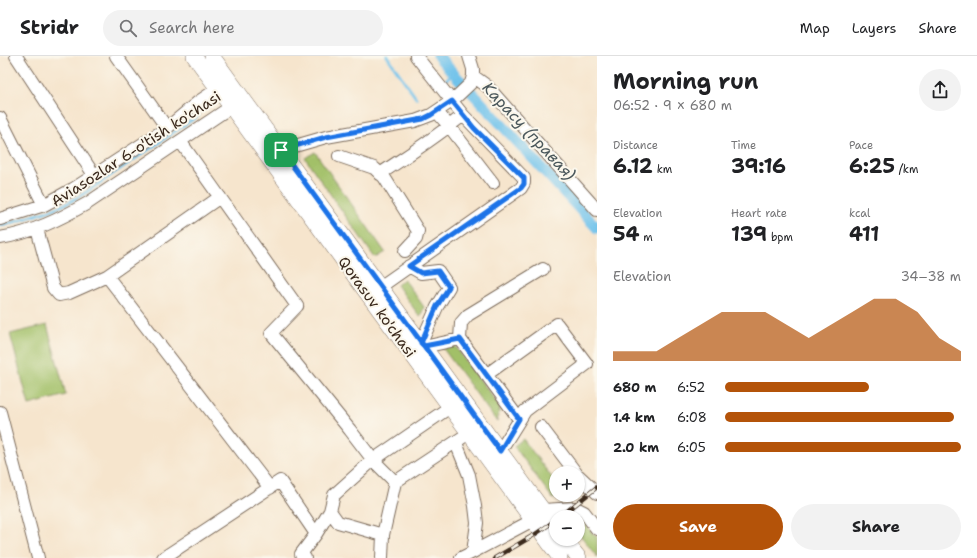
<!DOCTYPE html>
<meta charset="utf-8">
<style>
:root{--surface:#fff;--page:#f2f2f2;--text:#202124;--muted:#757577;--line:#e0e0e0;--accent:#b45309}
body{margin:0;font-family:"Shantell Sans",sans-serif;background:var(--page);color:var(--text);height:100vh;display:flex;flex-direction:column;font-size:15px;white-space:nowrap}
*{box-sizing:border-box;margin:0}
p{font-size:13px;color:var(--muted)}
.icon{flex:none;width:22px;height:22px;fill:none;stroke:currentColor;stroke-width:2;stroke-linecap:round;stroke-linejoin:round}
.map{position:relative;flex:1;overflow:hidden}
.details{display:flex;flex-direction:column;background:var(--surface);width:380px}
.details>*{flex:none}
.tools{position:absolute;left:549px;top:410px;display:grid;gap:8px}
.tools a{display:grid;place-items:center;width:36px;height:36px;border-radius:50%;background:var(--surface);box-shadow:0 1px 3px #0004;font-size:20px}
.pin{position:absolute;display:grid;place-items:center;width:34px;height:34px;color:#fff;margin:-17px;border-radius:8px;box-shadow:0 2px 6px #0006}
.round{display:grid;place-items:center;flex:none;width:42px;height:42px;border-radius:21px;background:var(--page)}
.overview{display:flex;align-items:center;justify-content:space-between;height:68px;padding:0 16px}
h1{font-size:22px;font-weight:700;line-height:30px}
.metrics{display:grid;grid-template-columns:repeat(3,1fr);gap:6px;height:68px;padding:4px 16px}
.metrics div{display:grid;align-content:center}
.metrics b{font-size:20px;font-weight:700}
.metrics small{font-size:11px;font-weight:400}
.metrics p{font-size:11px}
.chart{height:112px;padding:8px 16px}
.chart p{display:flex;justify-content:space-between}
.chart svg{width:100%;height:72px;margin-top:4px;fill:var(--accent);opacity:.7}
.primary-button{display:flex;gap:8px;margin-top:auto;padding:8px 16px}
.primary-button a{flex:1;height:46px;border-radius:24px;background:var(--accent);color:#fff;font-size:16px;font-weight:700;line-height:46px;text-align:center}
.primary-button a+a{background:var(--page);color:var(--text)}
ul{padding:0 16px;list-style:none;font-size:13px}
li{display:grid;grid-template-columns:64px 48px 1fr;align-items:center;height:30px}
li i{height:10px;border-radius:5px;background:var(--accent)}
header{display:flex;align-items:center;gap:24px;box-sizing:border-box;height:56px;padding:0 20px;background:var(--surface);border-bottom:1px solid var(--line)}
header strong{font-size:19px}
nav{display:flex;gap:22px;margin-inline-start:auto;font-size:14px}
.search{width:280px;height:36px;background:var(--page);display:flex;align-items:center;gap:10px;box-sizing:border-box;padding:0 14px;border-radius:22px;color:var(--muted);font-size:15px}
main{display:flex;flex:1;min-height:0}
.map>svg:first-child{display:block}
.green{fill:#a2c068;stroke:#6e7543}
.lines{fill:none;stroke-linecap:round;stroke-linejoin:round}
.stream{stroke:#6fc2eb;stroke-width:3}
.canal{stroke:#6fc2eb;stroke-width:11}
.minor-casing{stroke:#7c6b5b;stroke-width:14}
.major-casing{stroke:#7c6b5b;stroke-width:16}
.minor{stroke:#fff;stroke-width:12}
.major{stroke:#fff;stroke-width:15}
.rail-casing{stroke:#3b2a1e;stroke-width:4.5}
.rail{stroke:#fbf7ec;stroke-width:3;stroke-dasharray:9;stroke-linecap:butt}
.route-casing{stroke:#fff;stroke-width:8}
.route{stroke:#1a73e8;stroke-width:5}
.labels{text-anchor:middle;dominant-baseline:central;stroke-width:4;stroke-linejoin:round;paint-order:stroke}
.street-label{font-size:15px;fill:#3b2a1e;stroke:#fbf7ec}
.water-label{font-size:16px;font-style:italic;fill:#4b585c;stroke:#fbf7ec}
</style>
<header>
<strong>Stridr</strong>
<div class="search"><svg class="icon" aria-label="search" viewBox="0 0 24 24"><circle cx="10" cy="10" r="6"/><path d="M15 15l6 6"/></svg>Search here</div>
<nav><a>Map</a><a>Layers</a><a>Share</a></nav>
</header>
<main>
<div class="map">
<svg width="597" height="502" viewBox="0 0 597 502">
<rect width="100%" height="100%" fill="#fbf7ec"/>
<filter id="ink" filterUnits="userSpaceOnUse"><feTurbulence type="fractalNoise" baseFrequency=".025" numOctaves="2"/><feDisplacementMap in="SourceGraphic" scale="8" xChannelSelector="R" yChannelSelector="G"/><feConvolveMatrix kernelMatrix="1 2 1 2 8 2 1 2 1" color-interpolation-filters="sRGB"/></filter>
<filter id="wash" filterUnits="userSpaceOnUse"><feTurbulence type="fractalNoise" baseFrequency=".012" numOctaves="4" result="noise"/><feDisplacementMap in="SourceGraphic" scale="16" xChannelSelector="R" yChannelSelector="G"/><feGaussianBlur stdDeviation="0.9" result="paint"/><feColorMatrix in="noise" values="0 0 0 0 0 0 0 0 0 0 0 0 0 0 0 0 0 1.4 0 .05"/><feComposite in="paint" operator="in"/></filter>
<g filter="url(#wash)">
<rect width="100%" height="100%" fill="#f6e5cd"/>
<path class="green" d="M315,96L385,196L375,202L305,102Z
M404,223L424,251L420,261L397,229Z
M47,269L66,339L29,349L10,278Z
M455,290L500,351L497,366L442,291Z
M523,383L556,427V439H558L553,443L514,390Z
M583,465L594,479L597,481V501L578,476V470Z"/>
<g class="lines">
<path class="stream" d="M387,0L416,42
M445,25L453,17
M0,169L11,167L51,154L68,147L85,137L199,59"/>
<path class="canal" d="M438,0L453,17L477,42L597,172"/>
</g>
</g>
<g filter="url(#ink)">
<g class="lines">
<g class="minor-casing">
<path id="minor" d="M16,0L94,119
M116,0L167,72
M473,20L487,30L597,154
M437,56L449,70L493,127
M0,62L44,149
M180,85L297,250L271,277L350,374L373,404L450,351
M281,94L326,81L415,65L431,59L452,45L471,27L473,20V13L469,0
M339,100L374,112L384,121L418,175L416,183L405,195
M380,118C408,99 437,81 463,59
M220,141L107,220L270,432
M0,163L44,149L73,133L167,72L198,46L225,28
M37,173L53,232L59,239L69,237L107,220
M0,182C32,177 60,163 88,147L238,46
M409,210L421,217L438,215L449,231L437,251L421,287
M380,231L521,132L524,127V122L463,59L416,0
M460,283L461,267L468,259L543,213
M424,291L460,283L519,363
M486,319L557,268L587,308L525,355L500,395
M0,356L38,502
M541,371L576,417
M456,387L469,419L475,450L477,467L473,496L461,502
M578,419L597,437
M395,426L373,404L334,439L330,455L338,466L383,479L395,426L469,377
M543,454L576,452L584,456L597,473
M473,496L533,464
M163,502L280,425L316,478
M305,502L301,498L316,478L330,455
M382,502L383,479"/>
</g>
<g class="major-casing">
<path id="major" d="M194,0L560,502
M212,0L556,472
M564,483L579,502"/>
</g>
<use href="#minor" class="minor"/>
<use href="#major" class="major"/>
<g class="rail-casing">
<path id="rail" d="M560,461L597,431
M495,502L534,479L556,464"/>
</g>
<use href="#rail" class="rail"/>
</g>
</g>
<g class="lines" filter="url(#ink)">
<g class="route-casing">
<path id="route" d="M281,94L424,290L460,283L519,363L500,395L424,290L421,287L437,250L449,231L438,215L421,217L409,210L521,132L524,128V122L474,72L452,45L431,59L423,63L326,81L281,94"/>
</g>
<use href="#route" class="route"/>
</g>
<g class="labels">
<g class="street-label">
<text transform="translate(136 93) rotate(-33)">Aviasozlar 6-o'tish ko'chasi</text>
<text transform="translate(377 251) rotate(54)">Qorasuv ko'chasi</text>
</g>
<g class="water-label">
<text transform="translate(529 75) rotate(47)">Карасу (правая)</text>
</g>
</g>
</svg>
<div class="tools">
<a>+</a>
<a>−</a>
</div>
<div class="pin" style="left:281px;top:94px;background:#1e9e55"><svg class="icon" aria-label="arrive" viewBox="0 0 24 24"><path d="M6 21V4h12l-3 4 3 4H6"/></svg></div>
</div>
<section class="details">
<div class="overview"><div><h1>Morning run</h1><p>06:52 · 9 × 680 m</p></div><a class="round"><svg class="icon" aria-label="share" viewBox="0 0 24 24"><path d="M12 15V3M7 8l5-5 5 5M5 13v7h14v-7"/></svg></a></div>
<div class="metrics">
<div><p>Distance</p><b>6.12<small> km</small></b></div>
<div><p>Time</p><b>39:16</b></div>
<div><p>Pace</p><b>6:25<small> /km</small></b></div>
</div>
<div class="metrics">
<div><p>Elevation</p><b>54<small> m</small></b></div>
<div><p>Heart rate</p><b>139<small> bpm</small></b></div>
<div><p>kcal</p><b>411</b></div>
</div>
<div class="chart"><p><span>Elevation</span>34–38 m</p>
<svg viewBox="0 0 160 44" preserveAspectRatio="none"><path d="M0 44V38L10 38L20 38L30 30L40 22L50 14L60 14L70 14L80 22L90 30L100 22L110 14L120 6L130 6L140 14L150 30L160 38V44z"/></svg>
</div>
<ul>
<li><b>680 m</b>6:52<i style="width:61%"></i></li>
<li><b>1.4 km</b>6:08<i style="width:97%"></i></li>
<li><b>2.0 km</b>6:05<i style="width:100%"></i></li>
</ul>
<div class="primary-button"><a>Save</a><a>Share</a></div>
</section>
</main>
